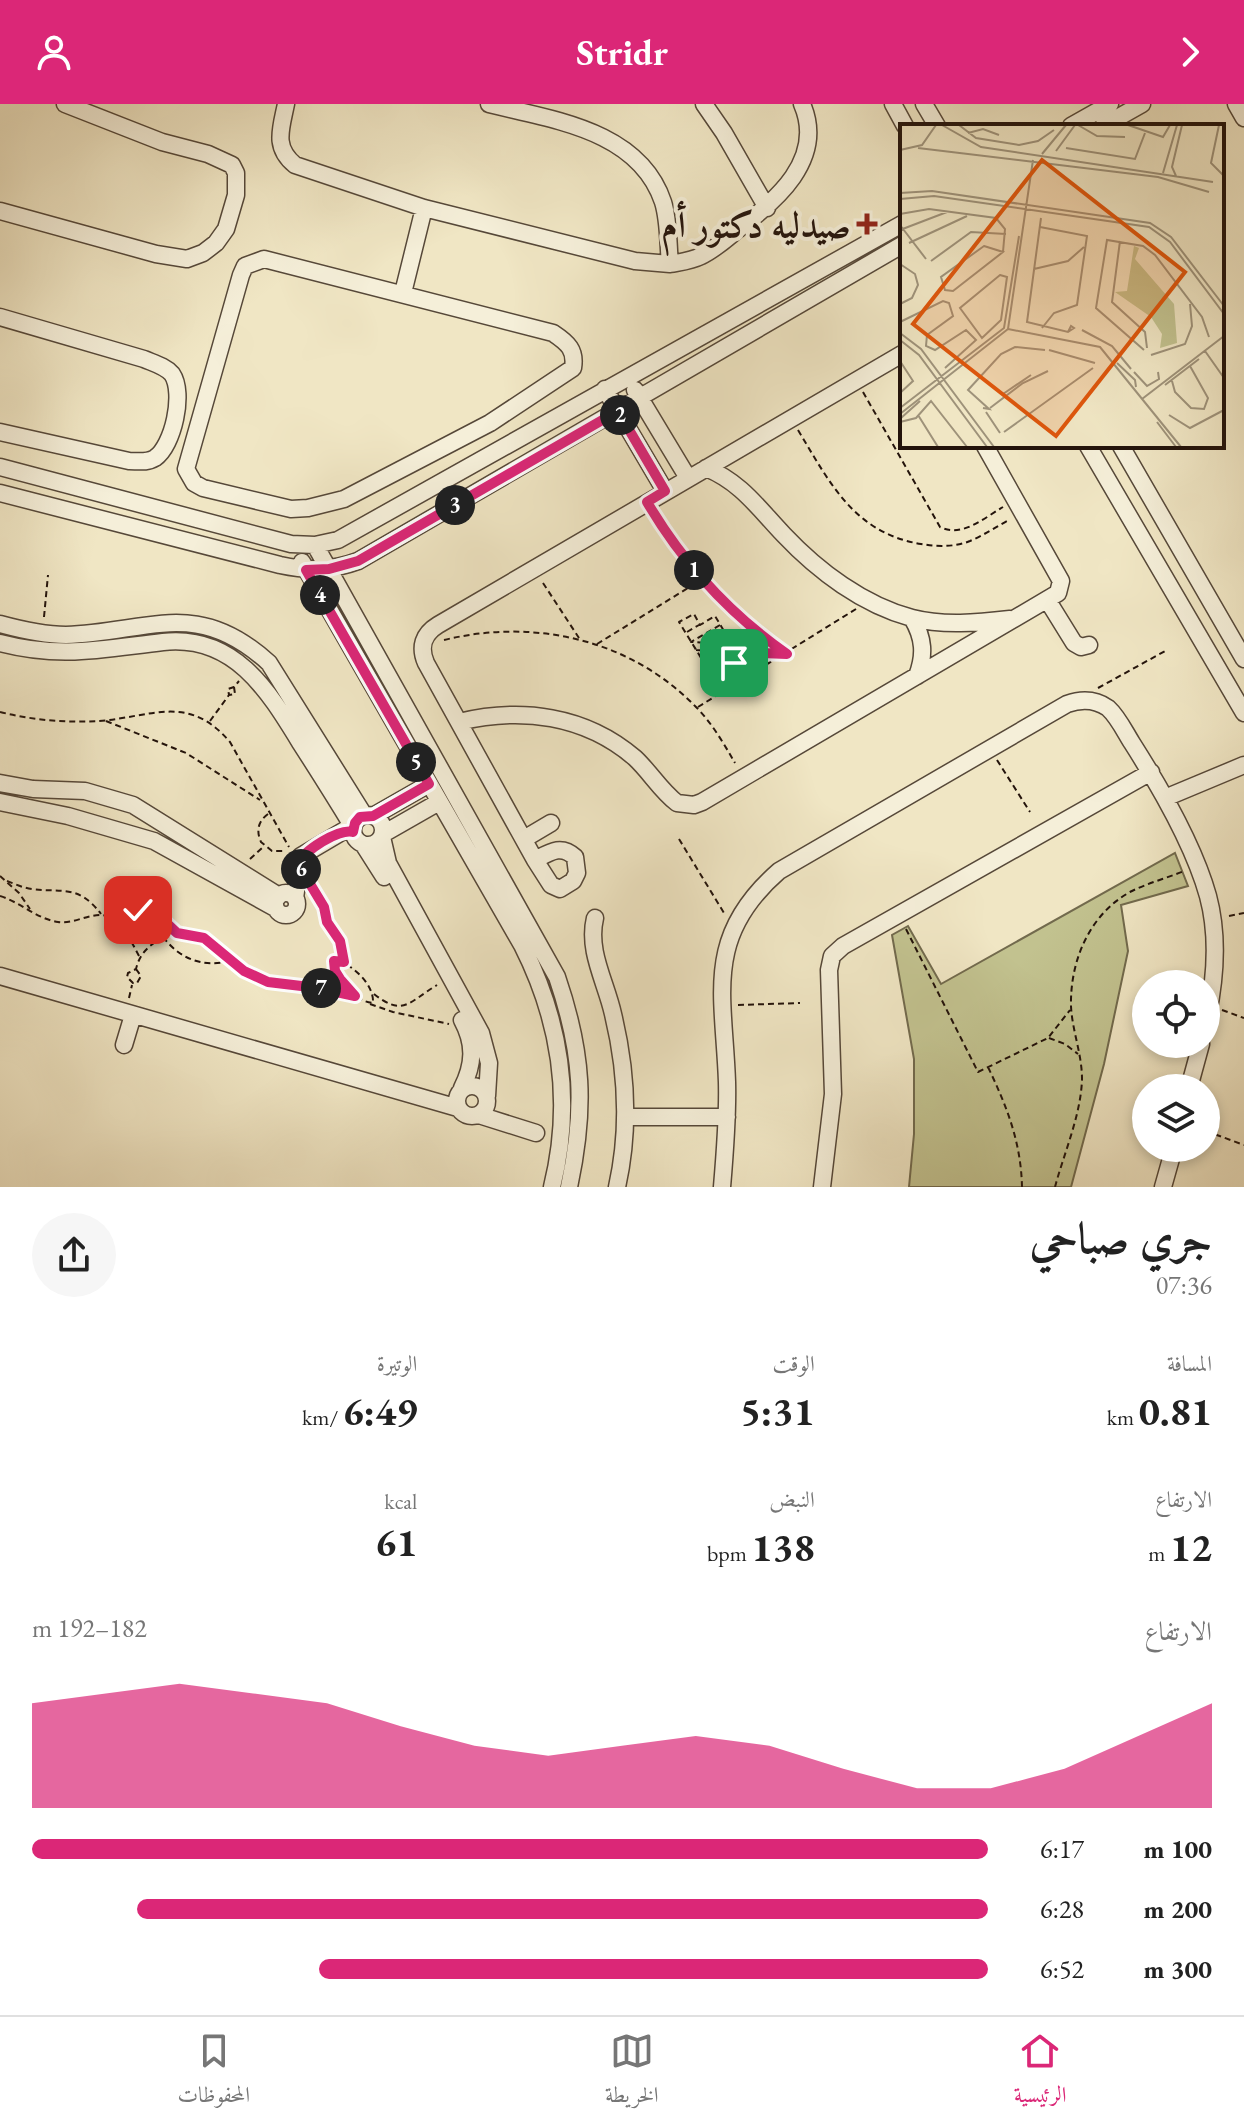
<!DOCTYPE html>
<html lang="ar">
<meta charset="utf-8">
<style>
:root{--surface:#fff;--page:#f6f6f6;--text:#222;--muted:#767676;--line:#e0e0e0;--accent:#db2777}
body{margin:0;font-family:"EB Garamond",Amiri,serif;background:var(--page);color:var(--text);direction:rtl;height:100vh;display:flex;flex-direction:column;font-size:30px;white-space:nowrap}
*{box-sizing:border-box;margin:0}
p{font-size:26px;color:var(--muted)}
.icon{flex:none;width:44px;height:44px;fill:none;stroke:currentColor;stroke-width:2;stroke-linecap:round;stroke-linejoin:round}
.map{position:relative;height:1083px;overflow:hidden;direction:ltr}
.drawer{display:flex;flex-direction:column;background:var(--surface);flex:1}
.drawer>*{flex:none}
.fabs{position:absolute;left:1132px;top:866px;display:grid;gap:16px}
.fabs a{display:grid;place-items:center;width:88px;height:88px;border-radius:50%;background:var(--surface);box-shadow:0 4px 12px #0003;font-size:40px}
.pin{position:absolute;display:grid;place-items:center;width:68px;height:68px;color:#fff;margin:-34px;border-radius:16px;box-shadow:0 4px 12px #0006}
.km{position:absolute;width:40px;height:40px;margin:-20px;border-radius:50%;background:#222;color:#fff;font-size:22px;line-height:40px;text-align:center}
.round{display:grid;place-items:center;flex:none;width:84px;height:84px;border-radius:42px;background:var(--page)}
.head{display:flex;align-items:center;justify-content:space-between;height:136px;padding:0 32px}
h1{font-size:44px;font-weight:700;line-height:60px}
.figures{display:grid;grid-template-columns:repeat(3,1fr);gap:12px;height:136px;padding:8px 32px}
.figures div{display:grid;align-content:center}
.figures b{font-size:40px;font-weight:700}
.figures small{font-size:22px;font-weight:400}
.figures p{font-size:22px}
.chart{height:224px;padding:16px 32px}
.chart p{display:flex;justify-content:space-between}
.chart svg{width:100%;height:144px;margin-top:8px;fill:var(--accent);opacity:.7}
ul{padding:0 32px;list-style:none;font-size:26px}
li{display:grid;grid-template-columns:128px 96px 1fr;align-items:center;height:60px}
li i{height:20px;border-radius:10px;background:var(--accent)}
header{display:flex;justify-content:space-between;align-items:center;height:104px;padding:0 32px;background:var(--accent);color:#fff;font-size:36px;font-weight:700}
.menu{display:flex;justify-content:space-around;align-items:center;height:112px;border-top:2px solid var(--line);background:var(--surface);font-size:22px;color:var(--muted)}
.menu a{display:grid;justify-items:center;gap:4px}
.menu .active{color:var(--accent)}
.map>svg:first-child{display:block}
.green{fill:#c2c28f;stroke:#726a4d;stroke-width:2}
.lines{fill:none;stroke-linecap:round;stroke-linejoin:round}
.minor-casing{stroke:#564839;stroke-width:19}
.path{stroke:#23130b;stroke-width:2;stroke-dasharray:6 4;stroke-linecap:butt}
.minor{stroke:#f5efd9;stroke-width:16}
.route-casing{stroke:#fff;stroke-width:16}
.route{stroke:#db2777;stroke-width:10}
.poi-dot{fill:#8f2418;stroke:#f5efd9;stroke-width:3}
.labels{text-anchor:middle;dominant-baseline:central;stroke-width:8;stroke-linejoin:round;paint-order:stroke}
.poi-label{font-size:36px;font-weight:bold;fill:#23130b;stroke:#f5efd9;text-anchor:end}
.inset-road{fill:none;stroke:#9e927a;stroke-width:2}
.view{fill:#de560c;fill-opacity:0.15;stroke:#de560c;stroke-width:4}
.inset-edge{fill:none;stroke:#23130b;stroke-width:4}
</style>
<header><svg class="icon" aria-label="forward" viewBox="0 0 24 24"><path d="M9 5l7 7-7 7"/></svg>Stridr<svg class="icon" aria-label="person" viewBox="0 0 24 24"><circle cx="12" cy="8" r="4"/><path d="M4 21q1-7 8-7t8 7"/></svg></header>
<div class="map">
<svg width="1244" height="1083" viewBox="0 0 1244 1083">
<rect width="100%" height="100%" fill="#f0e6c4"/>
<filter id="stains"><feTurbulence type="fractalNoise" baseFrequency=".0025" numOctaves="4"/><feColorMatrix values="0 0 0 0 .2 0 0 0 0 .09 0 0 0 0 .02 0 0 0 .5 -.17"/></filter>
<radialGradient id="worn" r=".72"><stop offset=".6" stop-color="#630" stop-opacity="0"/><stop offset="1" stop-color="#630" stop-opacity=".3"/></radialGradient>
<path class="green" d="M1175,749L1188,782L1121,801L1128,847L1104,960L1071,1083H909L914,1030V955L892,831L908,822L941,880Z"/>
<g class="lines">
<g class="minor-casing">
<path id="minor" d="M286,0C281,25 273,43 295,61L424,104L635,157L670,160C668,140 669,117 663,98C639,26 553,16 489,0
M704,0L724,29L767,104
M893,0L905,22
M924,0L937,22
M1236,0L1244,14
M1071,22L1110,0
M1103,22L1142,0
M0,107L156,150L187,155L203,149L216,139L226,125L236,91V69L232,61L208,50L162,38L65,0
M264,155L553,229C568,239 576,246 573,264L490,319L344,395L308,404L291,405L203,384L194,379L186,365L241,171L245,162Z
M670,160C680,158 691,157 701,152C714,146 725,136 736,127C776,97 826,55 802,0
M403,189L424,104
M0,213L144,255C153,259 165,262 172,270C185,289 173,342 155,354C147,359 138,357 129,357L0,328
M605,285L665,387
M635,286L688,374
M1088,342L1244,609
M1121,342L1244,555
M0,363L291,440L315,441L338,436L902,120
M706,364C741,378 759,405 784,431C818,467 863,501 912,514C943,522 977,519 1010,515
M0,389L280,461C308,467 331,467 358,457L902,141
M315,441L557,873C583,949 586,1004 569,1083
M302,458L522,841C561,918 573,998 552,1083
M1048,497L1074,539L1081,543L1089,541
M912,514C924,534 925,551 917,572
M0,520C22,526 43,531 66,531C150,528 197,493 269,559L364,711
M0,539C61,555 102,545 163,538C235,530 269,588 301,640C319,668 336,695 353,723
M459,618C521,603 585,611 635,654C650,668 661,687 677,699L694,701L702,698L1058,489L1061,477L985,342
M0,679L33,685L85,687L133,701L279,792
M1165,694L1244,661
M0,698L68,712L154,737L275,804
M353 726a15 15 0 1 1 30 0a15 15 0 1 1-30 0Z
M373,712L429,680
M383,730L439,698
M382,733L388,759L481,929L489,959L487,992
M524,735L551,719
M363,740L384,773
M535,756C550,748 561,740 575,753L577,769L573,777L560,785L551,781L535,756L426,559C419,543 423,530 438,521L902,250
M275 800a11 11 0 1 1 22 0a11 11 0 1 1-22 0Z
M295,794L301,752L345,726L353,728
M595,814C587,847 606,878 613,910C627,968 630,1025 617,1083
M0,872L458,1004
M462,916C475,940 474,960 462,984
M124,941L133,911
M457 997a15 15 0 1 1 30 0a15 15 0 1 1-30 0Z
M1189,984L1201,940
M479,1011L536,1029
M626,1013H727
M722,1083C725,1048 728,1013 727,978C724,891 703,833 779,767L1067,600C1081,595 1095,595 1108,604C1118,613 1125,628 1132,639C1160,683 1194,742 1208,792C1219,833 1215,879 1206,919
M822,1083L833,990L829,866L832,852L843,842L1151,668
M1163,1083L1174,1044"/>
</g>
<path class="path" d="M863,288L940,423C962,434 984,414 1003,403
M798,326C830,379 854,429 921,440C938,443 955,443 970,437C984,431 996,423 1009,416
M654,410C688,466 733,512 787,550
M543,479L579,534
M44,513L48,471
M720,521L691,538L730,540
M687,528L699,521
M444,536C534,514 630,535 696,603C712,619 724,640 735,659
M713,537L724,530
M597,540L701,476
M696,546L786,550
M701,554L712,547
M706,563L732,548
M712,572L740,556
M717,581L745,564
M234,583L235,590L229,591L228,585L234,583L239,577
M1098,584L1167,546
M722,588L679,518L694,510L700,521L715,512L751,572
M698,603L856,505
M0,608C32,616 66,619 99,617C152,613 188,589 230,638L289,743
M106,617L186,649L260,696
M210,617L229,591
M997,656L1030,708
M268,710C258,717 256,727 261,738L272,747H286
M679,735L724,809
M250,755L263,743
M0,772L19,789L30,805
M7,777C15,780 23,784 32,785C63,789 78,780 101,810
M312,784L324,803L327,818L340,837L344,858
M0,792C20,798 37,815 58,818C73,820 86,811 101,811C119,811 132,839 139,852
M1229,812L1244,809
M108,813C133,801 159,806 176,828
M906,825L978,968L1048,934L1070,906
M163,833C180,855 203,864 230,857
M338,856C354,863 374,880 373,899C354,897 339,878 333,860L334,857Z
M136,865L141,872L137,879H133L127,873L128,869L136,865C139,852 146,844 157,837C200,808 228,864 264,877C280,883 296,881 312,883C327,885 341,889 355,892
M374,890C403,913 409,898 437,881
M129,894L132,881
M370,900L393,908L449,920
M738,901L800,899
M1222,906L1244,914
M1049,934L1065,940L1078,950
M988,963C1007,1003 1021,1038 1022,1083
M1206,1027L1244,1041
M1055,1083C1064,1049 1081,1011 1082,975C1082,950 1072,926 1071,902C1070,856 1090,809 1132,787C1148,779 1167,774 1184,767"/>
<use href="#minor" class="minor"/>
</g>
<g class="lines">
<g class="route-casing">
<path id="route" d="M138,806L160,813L177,829L204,834L244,867L268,878L318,884L355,892L340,875L335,867L334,857L344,858L340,837L327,818L324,803L298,760C303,747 339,724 353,728L355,719L360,713L373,712L429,680L306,466L329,465L358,457L618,307L665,387L647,398C683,459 728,509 787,550L736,548L741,555L734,559"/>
</g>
<use href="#route" class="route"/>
</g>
<path class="poi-dot" d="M863 108h8v8h8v8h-8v8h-8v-8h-8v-8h8z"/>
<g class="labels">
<g class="poi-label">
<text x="851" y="120">صيدليه دكتور أم</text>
</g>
</g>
<g transform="translate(900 20)">
<rect width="324" height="324" fill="#f0e6c4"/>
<path d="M234,122L239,124L235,135L274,180L277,219L260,224L262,210L251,193L215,168L227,167Z" fill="#c2c28f"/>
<path class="inset-road" d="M42,1L81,23L313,58M59,1L76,14L119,21L138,17L154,6M178,1L197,12L225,13M228,1L263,13L270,1M319,1L311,39L324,52M68,9L83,5L99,11M18,24L258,53L309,68M166,24L235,35L245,9M0,26L22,21L36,1M156,27L175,1M142,30L166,1M263,49L277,1M276,52L272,43L282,1M0,69L32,67L250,99L271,113L324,182M0,75L34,72L249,103L270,118L324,190M0,90L29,85L96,94L105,105L103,128M141,94L127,198L168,208L174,204L171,202L168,208M0,101L26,135M140,103L187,112L177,181L154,189L142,204M0,106L47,88M220,117L212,178L245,208L247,224M9,119L67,92M84,122L103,128L53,167L45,166L41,153ZM31,137L71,108L106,110M0,140L15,150L18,161L12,174L0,180M134,145L168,137L184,123M100,151L107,153L101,196L82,214L60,184ZM0,198L43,177L49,179L53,192L27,211L26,222L35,226L66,206L76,216L45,244M108,205L200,223L281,323M182,206L212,222L231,245M0,209L21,225L94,323M0,216L19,231L87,323M149,226L195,239M244,226L196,184L207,116L243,122L255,131L302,193L309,213M305,227L324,254M251,231L285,220L292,202L290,180M0,237L13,257L0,269M217,239L235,256L236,263M234,248L247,262L259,255L258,248M272,257L275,268L291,284L304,285L308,274L290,242M265,261L299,235M103,270L131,251M242,275L324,212M0,284L104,204L119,112M83,284L89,285L68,266L101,230L115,223L145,226M90,284L123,259L148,247M86,288L100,309M0,290L108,205L133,36M18,291L38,323M269,291L290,304L324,286M1,294L20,277M0,298L16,294L31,277L67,323M257,298L276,323M104,308L193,244"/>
<path class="view" d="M142,36L285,148L156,312L13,200Z"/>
<rect width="324" height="324" class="inset-edge"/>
</g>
<rect width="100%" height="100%" filter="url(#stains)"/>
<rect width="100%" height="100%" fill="url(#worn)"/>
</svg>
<div class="fabs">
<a><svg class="icon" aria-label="locate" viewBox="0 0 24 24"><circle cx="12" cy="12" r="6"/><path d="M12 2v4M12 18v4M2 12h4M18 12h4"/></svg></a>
<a><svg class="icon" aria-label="layers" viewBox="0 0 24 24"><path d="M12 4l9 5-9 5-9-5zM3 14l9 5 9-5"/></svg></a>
</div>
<div class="pin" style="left:734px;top:559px;background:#1e9e55"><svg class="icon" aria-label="arrive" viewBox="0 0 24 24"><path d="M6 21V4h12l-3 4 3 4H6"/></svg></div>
<div class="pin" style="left:138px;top:806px;background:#d93025"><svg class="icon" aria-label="check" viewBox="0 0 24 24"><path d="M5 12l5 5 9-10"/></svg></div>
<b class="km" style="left:694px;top:466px">1</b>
<b class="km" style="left:620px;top:311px">2</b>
<b class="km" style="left:455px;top:401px">3</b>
<b class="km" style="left:320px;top:491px">4</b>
<b class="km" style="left:416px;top:658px">5</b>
<b class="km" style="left:301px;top:765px">6</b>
<b class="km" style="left:321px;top:884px">7</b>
</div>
<section class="drawer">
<div class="head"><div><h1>جري صباحي</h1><p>07:36</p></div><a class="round"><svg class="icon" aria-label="share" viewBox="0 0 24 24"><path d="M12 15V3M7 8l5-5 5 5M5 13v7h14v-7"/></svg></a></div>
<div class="figures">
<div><p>المسافة</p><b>0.81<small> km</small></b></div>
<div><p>الوقت</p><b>5:31</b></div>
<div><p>الوتيرة</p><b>6:49<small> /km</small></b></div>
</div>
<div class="figures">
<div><p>الارتفاع</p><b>12<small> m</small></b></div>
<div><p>النبض</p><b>138<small> bpm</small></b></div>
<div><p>kcal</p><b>61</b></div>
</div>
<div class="chart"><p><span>الارتفاع</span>182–192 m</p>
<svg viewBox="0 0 160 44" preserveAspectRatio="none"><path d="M0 44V12L10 9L20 6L30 9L40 12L50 19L60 25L70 28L80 25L90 22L100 25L110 32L120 38L130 38L140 32L150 22L160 12V44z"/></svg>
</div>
<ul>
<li><b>100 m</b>6:17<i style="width:100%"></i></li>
<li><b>200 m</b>6:28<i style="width:89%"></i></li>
<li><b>300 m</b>6:52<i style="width:70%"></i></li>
</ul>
</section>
<nav class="menu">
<a class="active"><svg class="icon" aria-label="home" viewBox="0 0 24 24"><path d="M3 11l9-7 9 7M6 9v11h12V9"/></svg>الرئيسية</a>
<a><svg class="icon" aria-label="map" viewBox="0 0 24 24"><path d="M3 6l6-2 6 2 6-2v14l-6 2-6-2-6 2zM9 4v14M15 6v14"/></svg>الخريطة</a>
<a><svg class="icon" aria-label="saved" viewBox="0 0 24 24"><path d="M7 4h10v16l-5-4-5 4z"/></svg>المحفوظات</a>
</nav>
